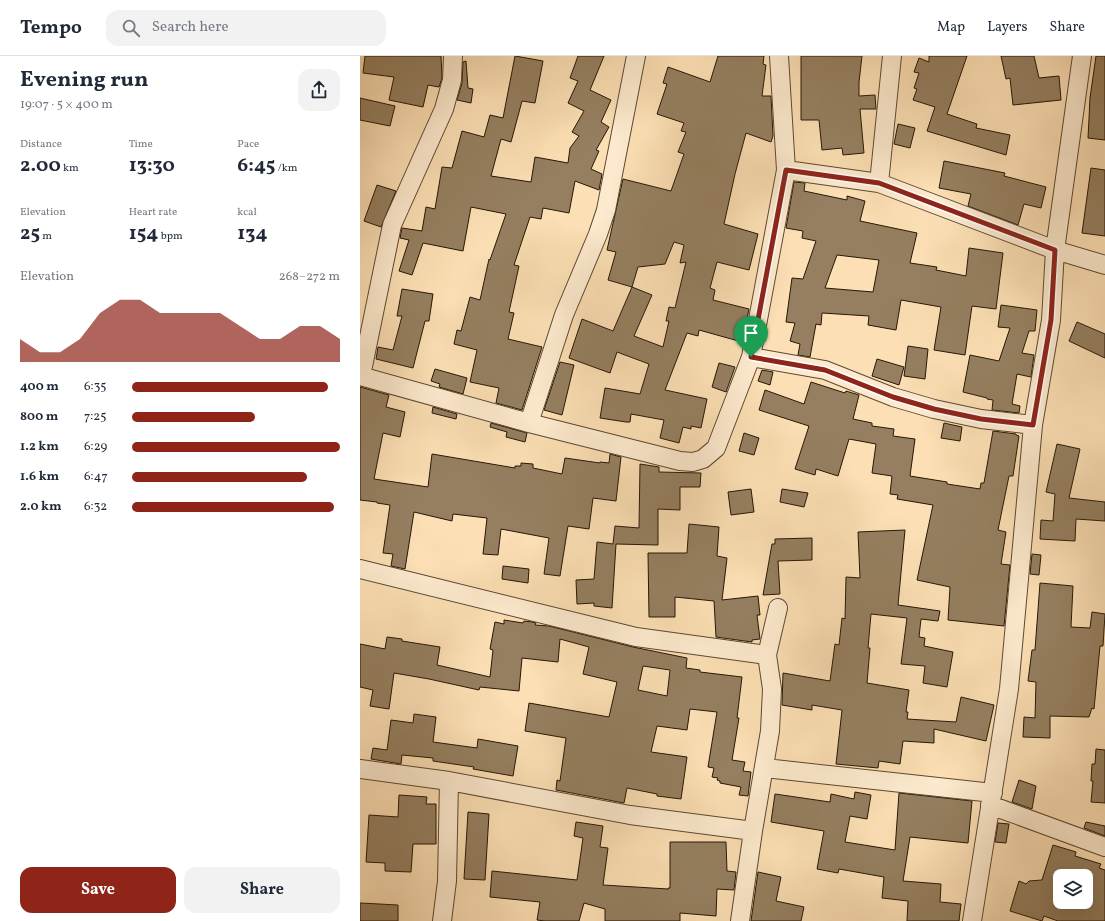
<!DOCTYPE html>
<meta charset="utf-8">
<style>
:root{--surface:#fff;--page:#f2f2f3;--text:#1f2937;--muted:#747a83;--line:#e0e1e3;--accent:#8f2418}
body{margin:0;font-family:Vollkorn,serif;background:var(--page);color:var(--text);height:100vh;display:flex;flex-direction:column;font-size:15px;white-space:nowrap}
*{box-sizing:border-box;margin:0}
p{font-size:13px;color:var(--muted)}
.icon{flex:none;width:22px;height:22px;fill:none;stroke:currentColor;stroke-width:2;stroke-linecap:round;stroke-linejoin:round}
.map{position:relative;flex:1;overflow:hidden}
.side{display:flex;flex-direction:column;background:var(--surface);width:360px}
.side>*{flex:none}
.tools{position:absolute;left:693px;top:813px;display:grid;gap:8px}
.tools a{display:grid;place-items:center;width:40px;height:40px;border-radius:8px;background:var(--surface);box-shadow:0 4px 16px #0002;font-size:20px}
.pin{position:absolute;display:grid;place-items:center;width:34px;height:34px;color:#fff;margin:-41px -17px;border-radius:50% 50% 50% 0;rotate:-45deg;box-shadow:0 0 4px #0007}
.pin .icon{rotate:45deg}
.round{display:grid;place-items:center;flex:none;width:42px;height:42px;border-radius:12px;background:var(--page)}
.summary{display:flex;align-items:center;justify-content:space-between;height:68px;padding:0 20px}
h1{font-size:22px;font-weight:700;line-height:30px}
.metrics{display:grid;grid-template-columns:repeat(3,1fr);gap:6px;height:68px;padding:4px 20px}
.metrics div{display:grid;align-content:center}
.metrics b{font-size:20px;font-weight:700}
.metrics small{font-size:11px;font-weight:400}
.metrics p{font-size:11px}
.chart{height:112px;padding:8px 20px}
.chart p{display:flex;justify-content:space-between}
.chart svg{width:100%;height:72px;margin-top:4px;fill:var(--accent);opacity:.7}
.cta{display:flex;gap:8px;margin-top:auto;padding:8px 20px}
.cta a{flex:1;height:46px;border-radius:12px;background:var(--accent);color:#fff;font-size:16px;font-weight:700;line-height:46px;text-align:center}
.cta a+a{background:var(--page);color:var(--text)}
ul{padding:0 20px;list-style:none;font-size:13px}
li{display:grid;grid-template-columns:64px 48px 1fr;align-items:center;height:30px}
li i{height:10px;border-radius:5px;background:var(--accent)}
header{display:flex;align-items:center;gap:24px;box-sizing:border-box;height:56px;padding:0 20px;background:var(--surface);border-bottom:1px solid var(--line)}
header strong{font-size:19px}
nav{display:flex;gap:22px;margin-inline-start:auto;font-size:14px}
.search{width:280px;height:36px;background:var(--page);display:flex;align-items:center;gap:10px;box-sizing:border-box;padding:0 14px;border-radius:12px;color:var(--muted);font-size:15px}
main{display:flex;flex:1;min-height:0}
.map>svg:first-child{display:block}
.building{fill:#957f60;stroke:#261706;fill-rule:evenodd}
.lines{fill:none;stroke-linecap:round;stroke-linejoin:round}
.street-casing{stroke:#5c4932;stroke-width:20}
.street{stroke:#fdeace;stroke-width:18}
.route-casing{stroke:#fff;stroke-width:8}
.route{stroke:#8f2418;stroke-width:5}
</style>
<header>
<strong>Tempo</strong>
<div class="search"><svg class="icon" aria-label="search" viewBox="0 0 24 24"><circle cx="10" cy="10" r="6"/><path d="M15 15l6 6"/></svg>Search here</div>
<nav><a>Map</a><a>Layers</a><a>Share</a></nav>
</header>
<main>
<section class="side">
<div class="summary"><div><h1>Evening run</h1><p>19:07 · 5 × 400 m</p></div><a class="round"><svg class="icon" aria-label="share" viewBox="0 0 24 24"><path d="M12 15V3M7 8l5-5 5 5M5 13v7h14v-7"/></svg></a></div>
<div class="metrics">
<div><p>Distance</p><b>2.00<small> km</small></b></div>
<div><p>Time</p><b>13:30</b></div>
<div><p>Pace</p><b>6:45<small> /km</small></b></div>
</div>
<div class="metrics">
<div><p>Elevation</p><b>25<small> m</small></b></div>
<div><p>Heart rate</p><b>154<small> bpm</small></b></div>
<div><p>kcal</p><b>134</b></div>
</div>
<div class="chart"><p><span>Elevation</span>268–272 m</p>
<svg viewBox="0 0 160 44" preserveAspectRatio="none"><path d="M0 44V30L10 38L20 38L30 30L40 14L50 6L60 6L70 14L80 14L90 14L100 14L110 22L120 30L130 30L140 22L150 22L160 30V44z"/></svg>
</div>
<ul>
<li><b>400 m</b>6:35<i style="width:94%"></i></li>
<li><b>800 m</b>7:25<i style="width:59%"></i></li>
<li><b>1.2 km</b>6:29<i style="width:100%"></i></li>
<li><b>1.6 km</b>6:47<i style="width:84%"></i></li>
<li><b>2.0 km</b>6:32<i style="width:97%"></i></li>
</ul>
<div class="cta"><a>Save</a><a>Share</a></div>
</section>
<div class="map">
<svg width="745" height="865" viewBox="0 0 745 865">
<rect width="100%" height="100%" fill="#fcdfb4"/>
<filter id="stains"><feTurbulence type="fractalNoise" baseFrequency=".005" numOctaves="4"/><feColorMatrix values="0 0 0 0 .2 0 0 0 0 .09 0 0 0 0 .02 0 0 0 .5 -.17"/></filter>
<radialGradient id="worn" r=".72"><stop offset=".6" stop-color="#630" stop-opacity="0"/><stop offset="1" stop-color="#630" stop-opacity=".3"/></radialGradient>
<path class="building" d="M5,0H81L82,22L79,31L68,29L63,51L29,44L34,21L3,17Z
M155,0L183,5L175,47L162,45L151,86L141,83L131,120L171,126L175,101L208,107L210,92L219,80L212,76L224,55L208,47L218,25L210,22L218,0H244L230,34L251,44L241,66L249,71L236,94L239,95L231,113L242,118L239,134L215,125L209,157L183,152L181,163L170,161L154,209L159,210L149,256L154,257L148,283L182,291L162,354L136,347L139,332L110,326L117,294L94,288L97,274L101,275L110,241L120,244L129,203L130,204L146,158L111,151L103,195L63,187L52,219L39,215L49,184L40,182L42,172L62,175L66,151L75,153L82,111L92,112L102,75L124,81L130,59L143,62Z
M358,0H404L403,8L406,9L402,40H411L413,80L411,86L386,77L375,118L364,168L398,178L389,214L357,206L350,232L355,234L353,244L389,253L382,286L339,274L338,280L327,277L305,334L347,343L341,372L331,370V373L323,371L319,387L300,382L304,364L271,358L270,366H266L240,362L245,332L280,338L289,308L257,296L250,317L209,302L222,263L253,275L272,231L292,239L274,280L303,291L309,265H306L309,251L315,252L326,206L320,207L324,189L314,186L305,208L278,211L272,231L248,224L256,196L247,194L263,123L311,135L324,98L318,96L326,76L321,75L324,67L297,58L307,28L303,27L308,11L350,26Z
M441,0H502L499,26V40L515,39L516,53H500L504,97L483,99L482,92L462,94L459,64H441Z
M569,0H607L587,58L617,68L616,72L650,79L646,99L567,75L575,51L553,44L557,33L554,32L559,17L554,16L559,2L569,6Z
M641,0H674L679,22L699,20L701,44L653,49L650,22L646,23Z
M736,0H745V84L728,82L730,42Z
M106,5L108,32L113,33L111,47L97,44L102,27L103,6Z
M0,42L35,50L30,70L0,64Z
M538,68L555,72L550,92L534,88Z
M584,105L645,117L644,120L686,131L681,152L664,148L658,169L608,150L611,138L579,132Z
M731,112L745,114V180L722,177Z
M434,126L445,127L444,135L487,144V140L505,145L500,165L557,177L550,207L577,211L576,214L606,220L609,192L643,197L636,253L612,250L605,299L574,294L581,251L541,244L536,274L508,269L509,260L462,257L461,269L456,268L450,301L438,299L440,288L430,285L435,267L426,266L432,222L443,223L456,185L442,182L443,175L426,172ZM477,199L519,204L513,236L465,232Z
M17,129L36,135L21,171L4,165Z
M42,233L73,238L69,265H65L53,312L16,303L18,291L33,294L42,260H37Z
M641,249L677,254L675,275H669L662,297L674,299L671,321L657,318L652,348L660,350L659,357L632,354L633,344L627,343V342L603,336L610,299L639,305L650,272L638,271Z
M717,266L745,278V302L709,285Z
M548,290L568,293L565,323L544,320Z
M517,303L544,311L539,329L512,320Z
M200,306L214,309L202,359L184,354Z
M359,307L375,311L366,336L352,331Z
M75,313L107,322L103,338L79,331L80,328L71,325Z
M402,314L413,316L410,329L398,325Z
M451,326L485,337L486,335L499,339L493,363L512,367V370L534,373L533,380L555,383L550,420L587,426V428L620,433L621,427H624L633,375L656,378V379L659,380L653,420H649L638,474L646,476L641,508L650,509L644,570L588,564L590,531L557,524L573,449L537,443L538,439L530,438L532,420L512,417L516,388L489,383L478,420L456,413L455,419L435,413L449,370L399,354L405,334L444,348Z
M0,331L29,339L26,351L45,356L40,381L23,377L14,423L68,431L72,398L155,412V410H161V407L173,408V412L202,418L205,402L240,407V406L249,407L250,398L261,401L256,445L233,442L229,473L208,470L200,520L184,518L189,482L141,473L138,499L123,498L127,462L93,458L92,465L54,456L45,513L31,510L33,498L23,497L30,449L17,447V446L0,444Z
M73,351L97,358L96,363L72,357Z
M131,367L167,377L165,386L146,381L147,376L130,371Z
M584,367L602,371L600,385L581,382Z
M384,377L399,382L394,399L379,395Z
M697,388L720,393L709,442L745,446V465L716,463L715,485L680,483L681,464L693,465L695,438L686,436Z
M280,408L299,411V416L341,417L340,431H320V454L298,453V489L256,488L252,552L234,550V547L217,548L216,524L234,523L237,486L253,488L255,470L279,472Z
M391,433L394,456L371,459L368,436Z
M422,433L448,437L444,451L420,446Z
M329,468L359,471L357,500L367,502L362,544L398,540L400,559H397L400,583L392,584V586L356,581L354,545L315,541V561H289L288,497H327Z
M545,474L538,549L580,555L578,565L561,563L559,581L565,582L564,590L593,596L587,631L563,627L565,610L541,608L547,562L511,558L508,592H510L507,627L549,634L546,656H548L547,663L596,666L601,641L634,649L626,685L574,673V687L543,685L540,708L519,705L518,712L476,708L482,654L452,649V654L422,649L423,617L470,625L475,588L479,589L482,562L485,563L486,521L500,522L498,476Z
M452,482V504L418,505L420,538L403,539L412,488H415V483Z
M672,498L681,499L679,519L670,518Z
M143,510L169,513L168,527L142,523Z
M680,527L713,530L711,571L730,572L732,556L745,558L743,590H740L734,653L732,652L729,661L690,660V682L663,681L664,661L675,662L676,626L668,625L672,594H675Z
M144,564L163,567L164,565L172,566L176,567L175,569L189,570L273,591L327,602L326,612L340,614V616L382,621L377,662H379L372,704L385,706L383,715L391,716L388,740L379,739L381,731L360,727V725L357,724L358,722L352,721L354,712L348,711L357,656L330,653L327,674L297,670L291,696L327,701L321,743L297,740V738L267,732L264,747L196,734L197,724L200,725L206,682L165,675L169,647L249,661L257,626L223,618L229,591L200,583L198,606L162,602L159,635L120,631L119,634L69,623L34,617L29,653L10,650L13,634L0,631V588L25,593L27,581L42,583V585L80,591L77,609L130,621L133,594L130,593L135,566L144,568ZM283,610L310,614L307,640L278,634Z
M54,658L76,661L73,686L117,692L118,683L158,690L153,720L113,713L114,711L73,705V702L42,699L41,708L11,703L13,692L27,694L31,664L53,667Z
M736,693L745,694V747L731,746L733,725H731L732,708H735Z
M659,724L676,730L672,753L652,746Z
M495,736L511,739L507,763L490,760L485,786L535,794L539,737L612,745L608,787L550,781L543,825L581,828L580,846L601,848L599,865H547L548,845L522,842L524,821L479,813L478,817L457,813L464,775L411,766L415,738L470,746L471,738L494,743Z
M39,739L67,741L66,748H76V788H53L51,816L25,815V807L6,806L9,759L38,761Z
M108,756L129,758L125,824L104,823Z
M216,766L243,770L240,791L248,792L243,829L308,833V832H310V786H366L367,815L376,816L374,834L357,833L356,860L320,857V865H245V853L224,847L219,865H185L177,864L180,846L130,841L132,815L217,824L223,782L214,780Z
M726,766L745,770V780L724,772Z
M638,767L649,768L646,787L635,786Z
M693,789L716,796L715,800L741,808L739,812L745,814V865H698L684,860L682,865L650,855L659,825L666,828L669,825L682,824ZM700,820H726V846H700Z
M398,816L421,821L416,845L444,851L441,865H391Z
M0,847L38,849V865H0Z"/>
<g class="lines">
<g class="street-casing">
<path id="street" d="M426,114L519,127L695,194L745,209
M519,127L532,0
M391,301L465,314L533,341L574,353L621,363L673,369
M0,320L169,367L320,405L333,406L343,403L356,392L391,301L426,114L419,0
M1,320L32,169L84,53L92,24L93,0
M169,367L204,259L238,178L246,154L276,0
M0,513L276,581L407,599
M405,712L633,737
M0,713L89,725L270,759L393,775
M630,749L745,791
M82,865L87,825L89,725
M380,865L393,775L410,675L412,633L407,599L418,552
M612,865L649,633L673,369L691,264L695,194L722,0"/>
</g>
<use href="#street" class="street"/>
</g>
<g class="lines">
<g class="route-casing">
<path id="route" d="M426,114L519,127L695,194L691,264L673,369L621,363L574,353L533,341L465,314L391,301Z"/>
</g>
<use href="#route" class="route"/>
</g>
<rect width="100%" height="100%" filter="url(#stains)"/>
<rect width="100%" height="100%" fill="url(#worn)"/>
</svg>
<div class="tools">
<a><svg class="icon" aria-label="layers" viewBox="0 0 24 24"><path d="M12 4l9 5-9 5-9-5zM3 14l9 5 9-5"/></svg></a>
</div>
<div class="pin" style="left:391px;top:301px;background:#1e9e55"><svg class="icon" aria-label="arrive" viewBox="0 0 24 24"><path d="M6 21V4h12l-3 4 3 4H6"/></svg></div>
</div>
</main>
